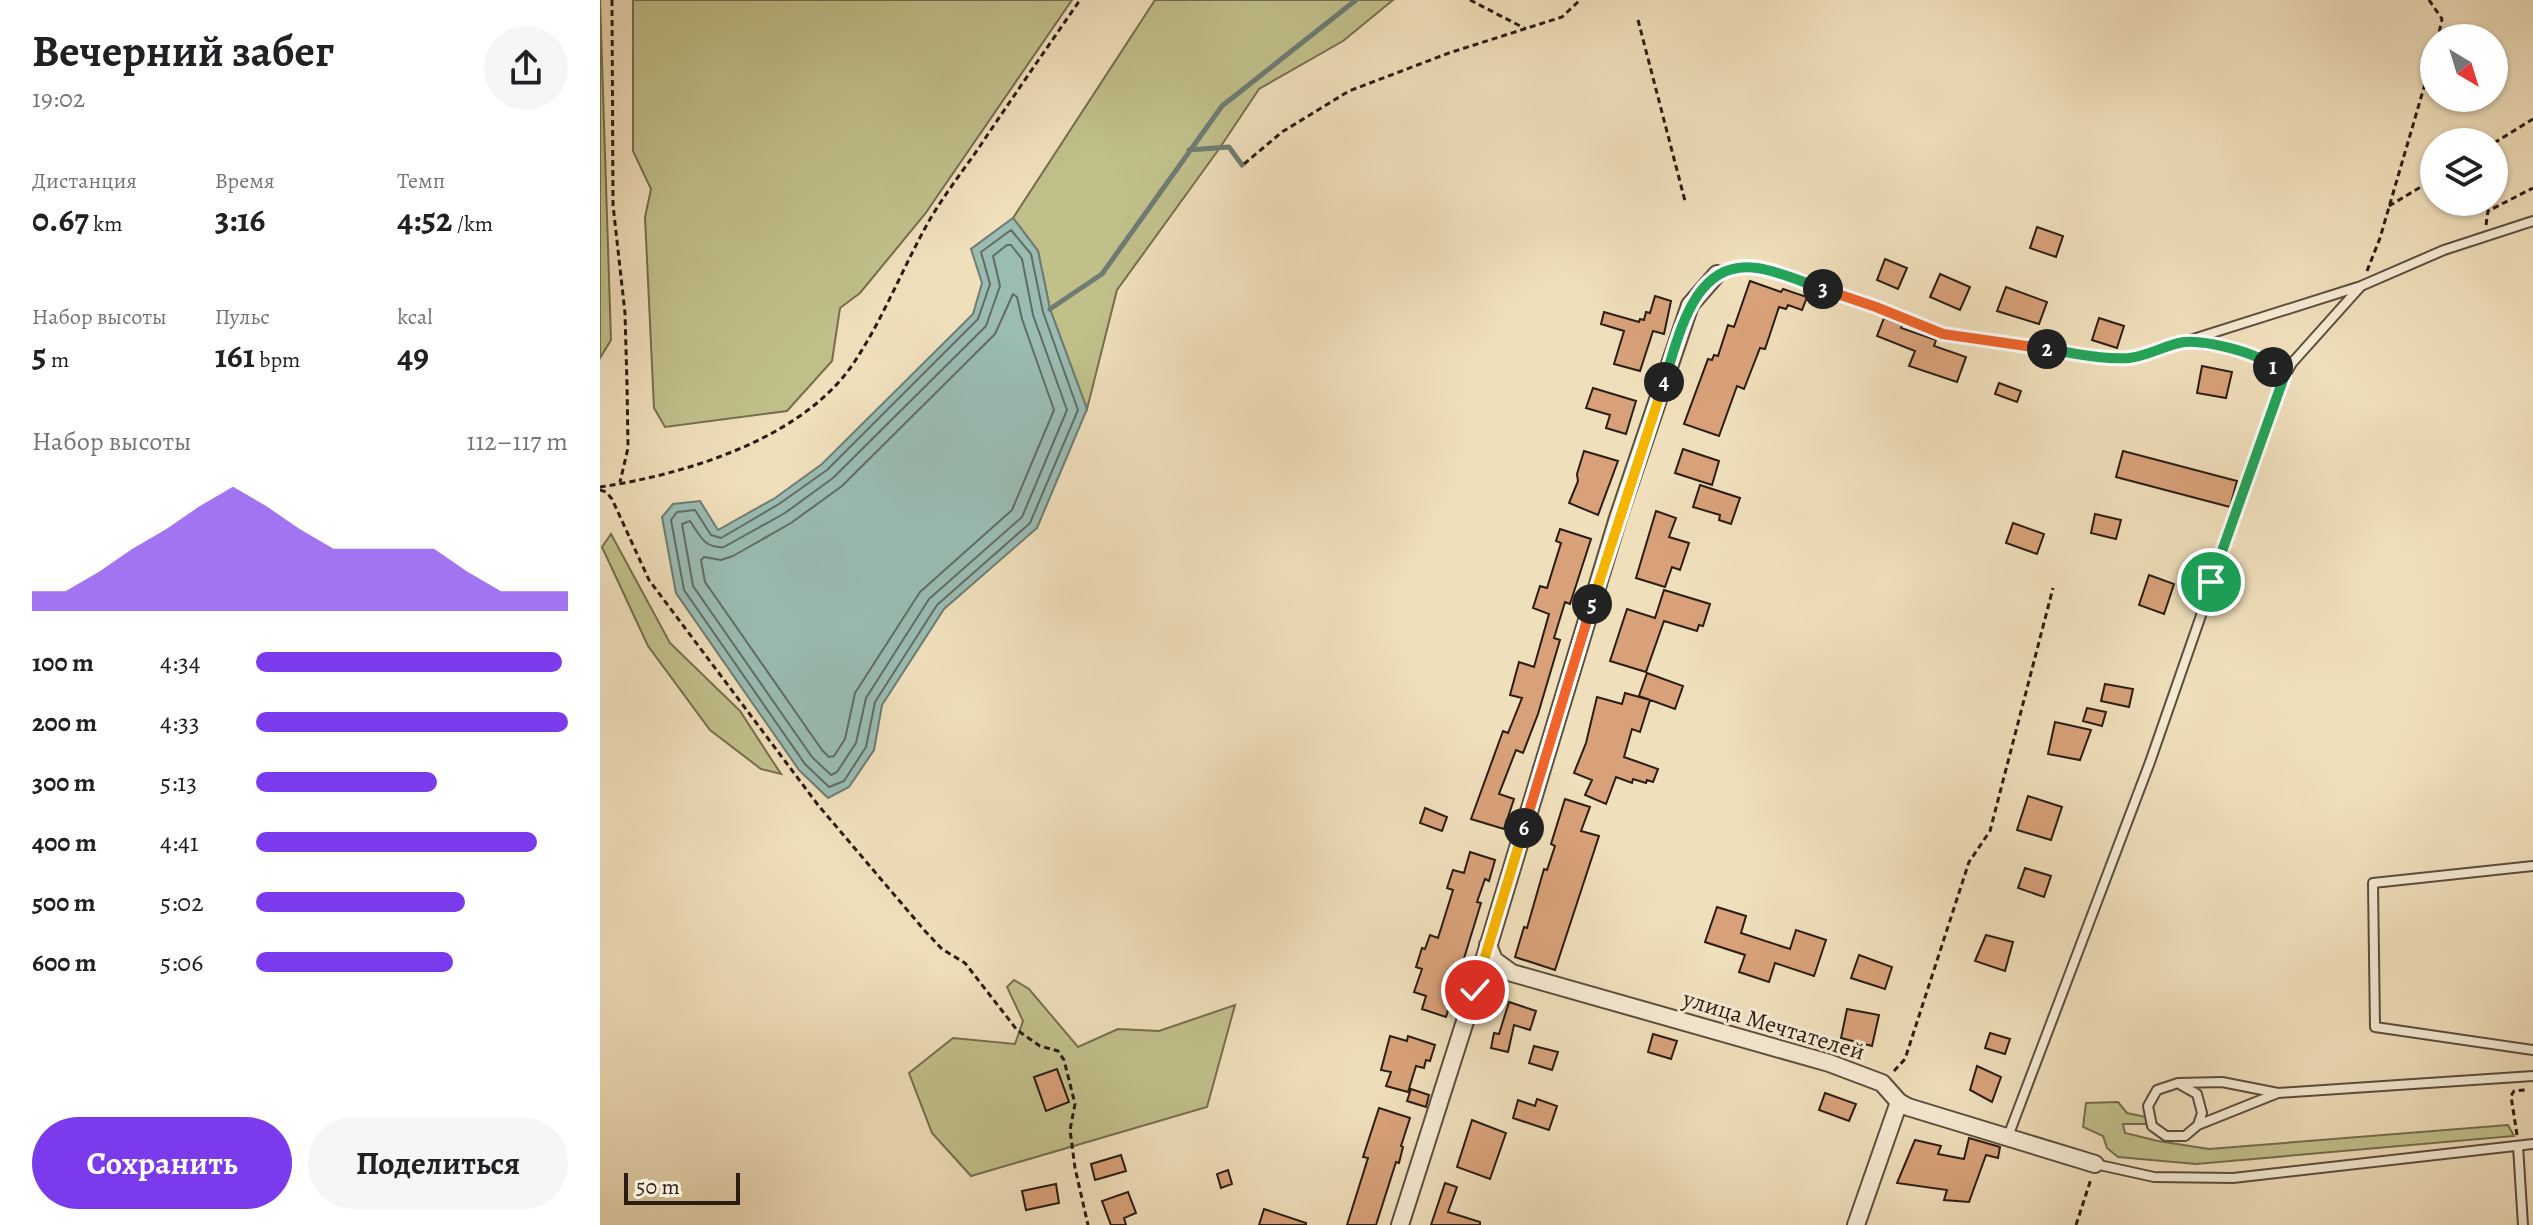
<!DOCTYPE html>
<html lang="ru">
<meta charset="utf-8">
<style>
:root{--surface:#fff;--page:#f6f6f6;--text:#202124;--muted:#757577;--accent:#7c3aed}
body{margin:0;font-family:Alegreya,serif;background:var(--page);color:var(--text);height:100vh;display:flex;flex-direction:column;font-size:30px;white-space:nowrap}
*{box-sizing:border-box;margin:0}
p{font-size:26px;color:var(--muted)}
.icon{flex:none;width:44px;height:44px;fill:none;stroke:currentColor;stroke-width:2;stroke-linecap:round;stroke-linejoin:round}
.map{position:relative;flex:1;overflow:hidden}
.panel{display:flex;flex-direction:column;background:var(--surface);width:600px}
.panel>*{flex:none}
.needle{width:52px;rotate:142deg}
.fabs{position:absolute;left:1820px;top:24px;display:grid;gap:16px}
.fabs a{display:grid;place-items:center;width:88px;height:88px;border-radius:50%;background:var(--surface);box-shadow:0 2px 6px #0004;font-size:40px}
.scale{position:absolute;left:24px;bottom:20px;width:116px;box-sizing:border-box;padding-left:8px;border:4px solid #2b1d13;border-top:0;font-size:22px;line-height:28px;white-space:nowrap;color:#2b1d13;-webkit-text-stroke:6px #f5ead3;paint-order:stroke}
.pin{position:absolute;display:grid;place-items:center;width:68px;height:68px;color:#fff;margin:-34px;border:4px solid #fff;border-radius:50%;box-shadow:0 2px 8px #0007}
.km{position:absolute;width:40px;height:40px;margin:-20px;border-radius:50%;background:#222;color:#fff;font-size:22px;line-height:40px;text-align:center}
.round{display:grid;place-items:center;flex:none;width:84px;height:84px;border-radius:42px;background:var(--page)}
.overview{display:flex;align-items:center;justify-content:space-between;height:136px;padding:0 32px}
h1{font-size:44px;font-weight:600;line-height:60px}
.stats{display:grid;grid-template-columns:repeat(3,1fr);gap:12px;height:136px;padding:8px 32px}
.stats div{display:grid;align-content:center}
.stats b{font-size:34px;font-weight:600}
.stats small{font-size:22px;font-weight:400}
.stats p{font-size:22px}
.chart{height:224px;padding:16px 32px}
.chart p{display:flex;justify-content:space-between}
.chart svg{width:100%;height:144px;margin-top:8px;fill:var(--accent);opacity:.7}
.cta{display:flex;gap:16px;margin-top:auto;padding:16px 32px}
.cta a{flex:1;height:92px;border-radius:48px;background:var(--accent);color:#fff;font-size:32px;font-weight:600;line-height:92px;text-align:center}
.cta a+a{background:var(--page);color:var(--text)}
ul{padding:0 32px;list-style:none;font-size:26px}
li{display:grid;grid-template-columns:128px 96px 1fr;align-items:center;height:60px}
li i{height:20px;border-radius:10px;background:var(--accent)}
main{display:flex;flex:1;min-height:0}
.map>svg:first-child{display:block}
.green{fill:#c1c08b;stroke:#766e4f;stroke-width:2}
.water{fill:#9abcb3;stroke:#6e7c73;stroke-width:2}
.lines{fill:none;stroke-linecap:round;stroke-linejoin:round}
.shore{stroke:#626c63;stroke-width:2}
.stream{stroke:#6e7c73;stroke-width:5}
.building{fill:#d8a179;stroke:#2b1d13;stroke-width:2}
.service-casing{stroke:#5c4e3d;stroke-width:12}
.minor-casing{stroke:#5c4e3d;stroke-width:20}
.path{stroke:#2b1d13;stroke-width:3;stroke-dasharray:6 4;stroke-linecap:butt}
.service{stroke:#f5ead3;stroke-width:8}
.minor{stroke:#f5ead3;stroke-width:16}
.split-1-casing{stroke:#fff;stroke-width:16}
.split-2-casing{stroke:#fff;stroke-width:16}
.split-3-casing{stroke:#fff;stroke-width:16}
.split-4-casing{stroke:#fff;stroke-width:16}
.split-5-casing{stroke:#fff;stroke-width:16}
.split-6-casing{stroke:#fff;stroke-width:16}
.split-7-casing{stroke:#fff;stroke-width:16}
.split-1{stroke:#22a559;stroke-width:10}
.split-2{stroke:#22a559;stroke-width:10}
.split-3{stroke:#f0652b;stroke-width:10}
.split-4{stroke:#22a559;stroke-width:10}
.split-5{stroke:#f5b400;stroke-width:10}
.split-6{stroke:#f0652b;stroke-width:10}
.split-7{stroke:#f5b400;stroke-width:10}
.labels{text-anchor:middle;dominant-baseline:central;stroke-width:6;stroke-linejoin:round;paint-order:stroke}
.street-label{font-size:24px;fill:#2b1d13;stroke:#f5ead3}
</style>
<main>
<section class="panel">
<div class="overview"><div><h1>Вечерний забег</h1><p>19:02</p></div><a class="round"><svg class="icon" aria-label="share" viewBox="0 0 24 24"><path d="M12 15V3M7 8l5-5 5 5M5 13v7h14v-7"/></svg></a></div>
<div class="stats">
<div><p>Дистанция</p><b>0.67<small> km</small></b></div>
<div><p>Время</p><b>3:16</b></div>
<div><p>Темп</p><b>4:52<small> /km</small></b></div>
</div>
<div class="stats">
<div><p>Набор высоты</p><b>5<small> m</small></b></div>
<div><p>Пульс</p><b>161<small> bpm</small></b></div>
<div><p>kcal</p><b>49</b></div>
</div>
<div class="chart"><p><span>Набор высоты</span>112–117 m</p>
<svg viewBox="0 0 160 44" preserveAspectRatio="none"><path d="M0 44V38L10 38L20 32L30 25L40 19L50 12L60 6L70 12L80 19L90 25L100 25L110 25L120 25L130 32L140 38L150 38L160 38V44z"/></svg>
</div>
<ul>
<li><b>100 m</b>4:34<i style="width:98%"></i></li>
<li><b>200 m</b>4:33<i style="width:100%"></i></li>
<li><b>300 m</b>5:13<i style="width:58%"></i></li>
<li><b>400 m</b>4:41<i style="width:90%"></i></li>
<li><b>500 m</b>5:02<i style="width:67%"></i></li>
<li><b>600 m</b>5:06<i style="width:63%"></i></li>
</ul>
<div class="cta"><a>Сохранить</a><a>Поделиться</a></div>
</section>
<div class="map">
<svg width="1933" height="1225" viewBox="0 0 1933 1225">
<rect width="100%" height="100%" fill="#f0dfbb"/>
<filter id="stains"><feTurbulence type="fractalNoise" baseFrequency=".0025" numOctaves="4"/><feColorMatrix values="0 0 0 0 .2 0 0 0 0 .09 0 0 0 0 .02 0 0 0 .5 -.17"/></filter>
<radialGradient id="worn" r=".72"><stop offset=".6" stop-color="#630" stop-opacity="0"/><stop offset="1" stop-color="#630" stop-opacity=".3"/></radialGradient>
<path class="green" d="M0,0L11,340L0,358Z
M33,0H472L325,214L260,293L240,308L232,361L187,411L65,427L54,408L45,217L51,189L33,151Z
M555,0H793L743,41L659,89L619,149L517,290L487,409L450,309L438,251L413,218Z
M11,534L70,643L140,711L181,774L161,769L110,730L48,646L2,547Z
M414,980L429,989L478,1047L518,1029L559,1031L635,1005L607,1107L371,1176L332,1133L309,1073L353,1038L415,1044L423,1021L407,987Z
M1518,1102L1527,1113L1546,1117L1548,1124H1523L1525,1133L1558,1141L1609,1149L1908,1125L1914,1136L1596,1164L1518,1157L1507,1148L1503,1136L1483,1127L1486,1103Z"/>
<path class="water" d="M413,218L438,251L450,309L487,409L437,528L344,609L282,705L274,750L249,787L228,798L199,770L76,593L62,517L73,504L100,501L118,530L175,498L222,464L373,314L382,283L371,249Z"/>
<g class="lines">
<path class="shore" d="M411,230L431,254L443,312L478,410L430,523L337,605L275,702L266,747L244,781L229,787L205,764L84,590L71,520L77,512L95,510L111,535L121,538L179,504L227,470L378,319L390,284L381,252Z
M407,245H411L422,259L433,315L467,410L422,517L329,599L266,698L256,743L237,772L231,775L212,757L93,586L82,524L90,521C100,535 104,549 124,547L185,513L233,478L386,326L400,286L393,256Z
M413,294L417,297L422,319L454,410L412,510L320,592L255,693L245,739L234,756L229,757L222,750L105,582L101,560L104,557L121,560L133,556L191,523L242,486L395,334Z"/>
<path class="stream" d="M589,150L629,147L642,165
M450,309L502,274L622,106L756,0"/>
</g>
<path class="building" d="M1437,227L1463,236L1456,257L1430,248Z
M1285,259L1307,268L1298,289L1277,280Z
M1340,274L1370,287L1360,310L1330,297Z
M1150,281L1181,292L1183,289L1207,297L1202,310L1188,305L1186,309L1179,307L1165,349L1160,348L1144,389L1137,386L1119,436L1084,424L1108,359L1112,360L1114,355L1118,356L1128,325L1134,327Z
M1406,287L1447,302L1439,324L1397,311Z
M1055,296L1071,301L1064,334L1053,331L1040,371L1014,364L1024,331L1001,324L1004,312L1039,322L1040,319L1044,320L1046,312L1050,313Z
M1284,318L1302,325L1301,328L1336,340L1334,346L1366,357L1357,382L1309,366L1315,351L1277,336Z
M1499,318L1524,326L1517,348L1492,340Z
M1602,366L1632,372L1626,398L1597,393Z
M1399,383L1421,391L1417,402L1395,394Z
M993,388L1036,401L1026,434L1006,428L1010,415L986,408Z
M1083,449L1119,461L1112,485L1075,473Z
M984,451L1018,461L998,515L969,503L978,481L977,474Z
M1523,451L1637,481L1630,507L1516,477Z
M1100,485L1140,498L1131,524L1119,520L1120,515L1093,507Z
M1056,511L1076,518L1069,537L1089,543L1080,570L1072,567L1065,587L1036,578Z
M1495,514L1521,520L1516,539L1491,533Z
M1413,523L1444,534L1437,554L1406,543Z
M960,529L991,539L970,604L965,602L954,638L960,640L938,714L923,753L916,750L899,794L914,799L904,829L871,819L903,731L908,733L922,698L910,695L919,662L934,667L949,614L933,608L940,586L947,588L961,543L956,541Z
M1549,575L1574,584L1564,614L1539,605Z
M1064,590L1110,604L1103,626L1099,625L1097,631L1064,621L1046,672L1010,661L1027,609L1055,618Z
M1047,673L1083,686L1075,709L1039,696Z
M1505,684L1533,689L1529,707L1501,701Z
M1025,693L1050,700L1040,732L1032,729L1024,757L1058,769L1053,782L1047,780L1046,783L1033,779L1032,783L1016,777L1006,804L985,795L992,780L974,773L986,743L997,697L1022,704Z
M1487,708L1506,712L1502,726L1483,721Z
M1455,722L1491,730L1480,760L1448,754Z
M1428,796L1462,807L1451,840L1417,830Z
M965,799L990,807L981,831L999,836L955,970L915,957L924,927L927,928L944,869L947,870L955,846L951,844Z
M825,808L847,817L842,831L820,823Z
M870,852L895,860L889,881L885,879L877,902L881,903L846,1017L822,1009L826,996L814,992L822,969L816,967L822,948L825,949L830,935L838,938L853,890L847,888L853,870L864,873Z
M1425,868L1451,876L1444,897L1418,888Z
M1117,907L1146,916L1141,933L1190,949L1196,930L1226,940L1214,976L1175,963L1169,982L1139,972L1145,955L1105,942Z
M1386,935L1413,942L1405,971L1375,961Z
M1259,955L1292,967L1285,989L1251,978Z
M909,1002L936,1011L930,1030L914,1025L908,1052L891,1048L894,1033L899,1034Z
M1247,1009L1279,1015L1272,1046L1241,1038Z
M1390,1033L1410,1039L1405,1054L1385,1048Z
M1053,1034L1077,1041L1071,1059L1048,1052Z
M790,1036L807,1041L808,1036L835,1045L830,1061L826,1060L824,1068L816,1066L808,1092L786,1086L791,1072L781,1070Z
M934,1046L958,1052L952,1070L929,1063Z
M1377,1066L1401,1077L1392,1102L1370,1090Z
M457,1069L469,1102L446,1111L434,1077Z
M811,1089L829,1095L826,1107L807,1101Z
M1225,1093L1256,1104L1249,1121L1219,1110Z
M937,1099L957,1106L949,1130L913,1118L918,1100L935,1106Z
M779,1108L810,1118L801,1146L803,1147L799,1163L796,1162L776,1225H747L768,1158L763,1157Z
M872,1120L906,1133L890,1179L857,1167Z
M1369,1138L1400,1147L1398,1158L1386,1155L1369,1202L1344,1200L1347,1190L1297,1183L1315,1140L1341,1146L1338,1154L1364,1159Z
M521,1155L526,1171L495,1180L491,1164Z
M628,1170L632,1184L621,1188L617,1174Z
M845,1183L857,1187L848,1212L880,1222V1225H831Z
M456,1184L459,1203L426,1210L422,1191Z
M528,1192L536,1213L524,1218L526,1225H511L502,1201Z
M664,1209L706,1223V1225H659Z"/>
<g class="lines">
<g class="service-casing">
<path id="service" d="M1117,274L1136,268H1158L1276,307L1343,334L1509,358H1532L1585,342L1636,349L1664,359L1684,377
M1590,340L1761,286L1844,250L1933,221
M1933,866L1773,883L1775,1027L1933,1050
M1581,1085L1597,1094L1602,1113L1598,1125
M1678,1093L1598,1125L1585,1136H1566L1552,1126L1548,1106L1557,1090L1578,1083L1622,1082L1678,1093L1933,1076
M1407,1139L1550,762L1684,377L1692,363L1761,286
M1918,1146L1923,1225
M1495,1164L1554,1177L1633,1178L1933,1144"/>
</g>
<g class="minor-casing">
<path id="minor" d="M888,945L894,960L912,973L1229,1063L1282,1083L1299,1102L1308,1107L1495,1164
M800,1225L875,990L1018,518L1090,305L1117,274
M1256,1225L1299,1102"/>
</g>
<path class="path" d="M12,0L13,205L25,313L27,384L28,448L20,482
M870,0L926,29
M1829,0L1842,19L1838,38
M1038,20L1085,201
M1894,143L1933,119
M644,164L682,132L749,91L849,53L962,17L980,0
M1789,206L1834,179
M1886,225L1888,211L1933,188
M1767,271L1780,238L1834,53
M0,487C87,474 205,438 255,361C284,317 303,267 329,221C344,195 363,171 380,146C413,97 446,49 480,0
M0,490L6,492L12,499L49,580L218,805L325,931L342,949L365,963L417,1030L440,1046L458,1051L464,1060L475,1104L470,1130L475,1168L488,1225
M1294,1071L1305,1059L1369,862L1390,831L1453,588
M1917,1135L1911,1096L1914,1091L1925,1090
M1476,1225L1491,1179"/>
<use href="#service" class="service"/>
<use href="#minor" class="minor"/>
</g>
<g class="lines">
<g class="split-1-casing">
<path id="split-1" d="M1611,582L1684,377L1673,367"/>
</g>
<g class="split-2-casing">
<path id="split-2" d="M1447,349C1474,353 1502,360 1529,358C1548,356 1565,345 1584,342C1605,340 1657,352 1673,367"/>
</g>
<g class="split-3-casing">
<path id="split-3" d="M1223,289L1276,307L1343,334L1447,349"/>
</g>
<g class="split-4-casing">
<path id="split-4" d="M1064,382C1079,337 1093,258 1157,268C1179,271 1202,282 1223,289"/>
</g>
<g class="split-5-casing">
<path id="split-5" d="M992,604L1064,382"/>
</g>
<g class="split-6-casing">
<path id="split-6" d="M924,828L992,604"/>
</g>
<g class="split-7-casing">
<path id="split-7" d="M875,990L924,828"/>
</g>
<use href="#split-1" class="split-1"/>
<use href="#split-2" class="split-2"/>
<use href="#split-3" class="split-3"/>
<use href="#split-4" class="split-4"/>
<use href="#split-5" class="split-5"/>
<use href="#split-6" class="split-6"/>
<use href="#split-7" class="split-7"/>
</g>
<g class="labels">
<g class="street-label">
<text transform="translate(1174 1025) rotate(17)">улица Мечтателей</text>
</g>
</g>
<rect width="100%" height="100%" filter="url(#stains)"/>
<rect width="100%" height="100%" fill="url(#worn)"/>
</svg>
<div class="fabs">
<a><svg class="needle" viewBox="-14 -14 28 28"><path d="M0-13l5 13h-10z" fill="#e53935"/><path d="M0 13l5-13h-10z" fill="#757577"/></svg></a>
<a><svg class="icon" aria-label="layers" viewBox="0 0 24 24"><path d="M12 4l9 5-9 5-9-5zM3 14l9 5 9-5"/></svg></a>
</div>
<div class="scale">50 m</div>
<div class="pin" style="left:1611px;top:582px;background:#1e9e55"><svg class="icon" aria-label="arrive" viewBox="0 0 24 24"><path d="M6 21V4h12l-3 4 3 4H6"/></svg></div>
<div class="pin" style="left:875px;top:990px;background:#d93025"><svg class="icon" aria-label="check" viewBox="0 0 24 24"><path d="M5 12l5 5 9-10"/></svg></div>
<b class="km" style="left:1673px;top:367px">1</b>
<b class="km" style="left:1447px;top:349px">2</b>
<b class="km" style="left:1223px;top:289px">3</b>
<b class="km" style="left:1064px;top:382px">4</b>
<b class="km" style="left:992px;top:604px">5</b>
<b class="km" style="left:924px;top:828px">6</b>
</div>
</main>
